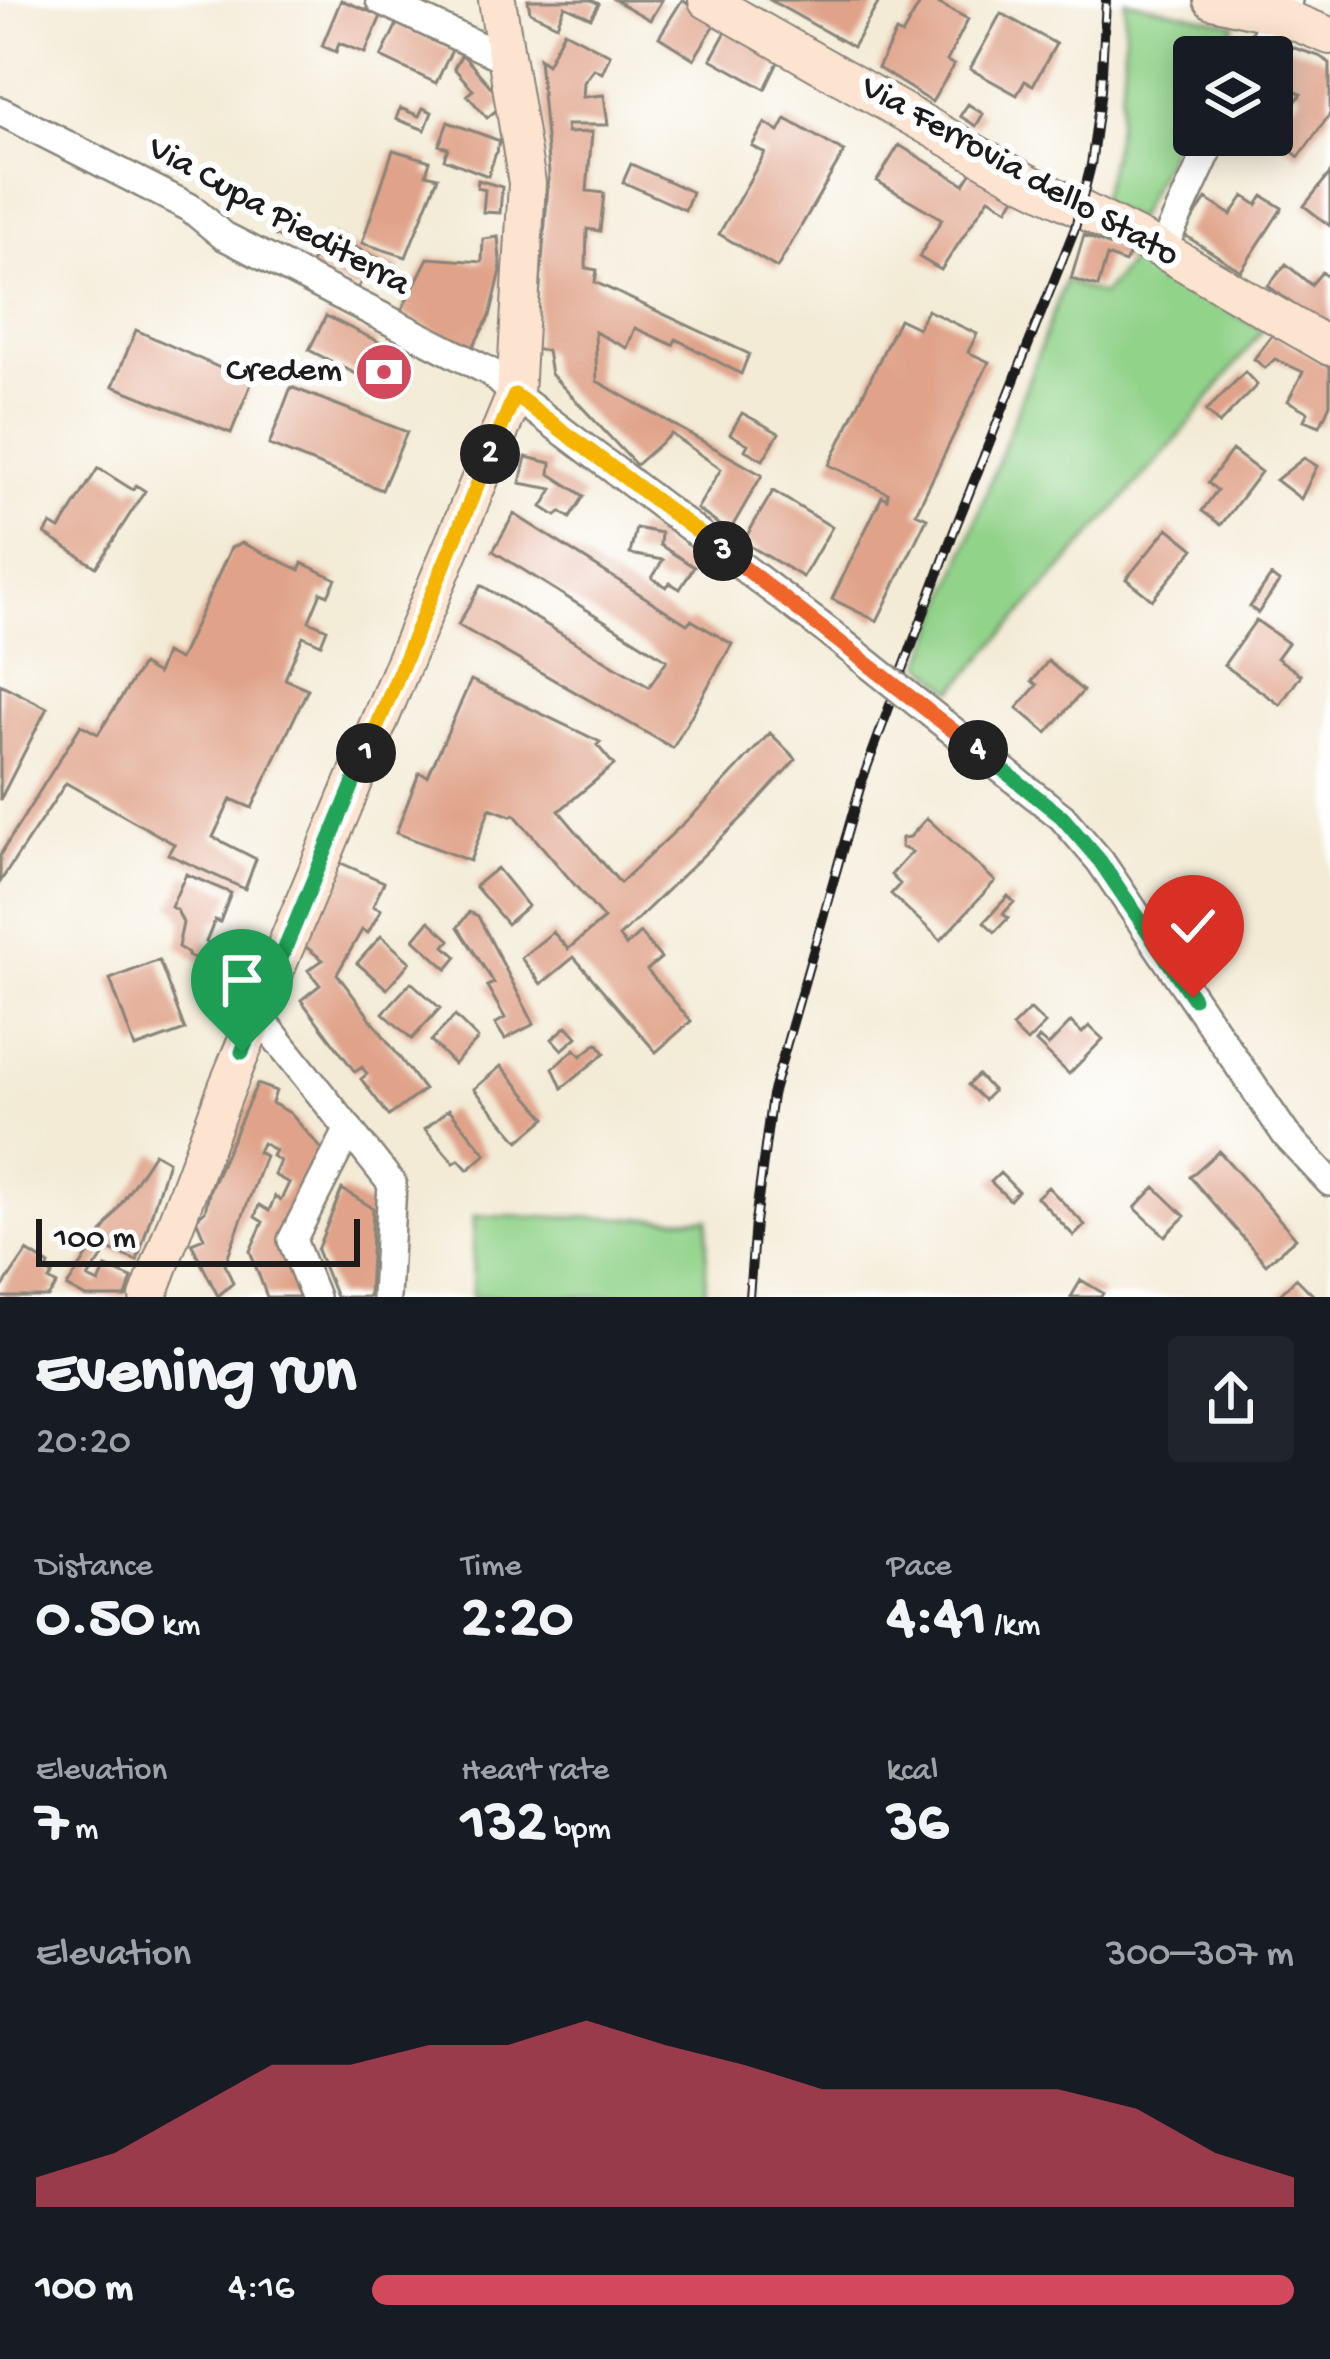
<!DOCTYPE html>
<meta charset="utf-8">
<style>
:root{--surface:#171b24;--page:#20242c;--text:#f1f3f6;--muted:#9ea1a6;--accent:#d1495b}
body{margin:0;font-family:"Gochi Hand",sans-serif;background:var(--page);color:var(--text);height:100vh;display:flex;flex-direction:column;font-size:45px;white-space:nowrap}
*{box-sizing:border-box;margin:0}
p{font-size:39px;color:var(--muted)}
.icon{flex:none;width:66px;height:66px;fill:none;stroke:currentColor;stroke-width:2;stroke-linecap:round;stroke-linejoin:round}
.map{position:relative;height:1297px;overflow:hidden}
.panel{display:flex;flex-direction:column;background:var(--surface);flex:1}
.panel>*{flex:none}
.controls{position:absolute;left:1173px;top:36px;display:grid;gap:24px}
.controls a{display:grid;place-items:center;width:120px;height:120px;border-radius:12px;background:var(--surface);box-shadow:0 6px 30px #0003;font-size:60px}
.scale{position:absolute;left:36px;bottom:30px;width:324px;box-sizing:border-box;padding-left:12px;border:6px solid #1c1c1c;border-top:0;font-size:33px;line-height:42px;white-space:nowrap;color:#1c1c1c;-webkit-text-stroke:9px #fff;paint-order:stroke}
.pin{position:absolute;display:grid;place-items:center;width:102px;height:102px;color:#fff;margin:-123px -51px;border-radius:50% 50% 50% 0;rotate:-45deg;box-shadow:0 0 12px #0007}
.pin .icon{rotate:45deg}
.km{position:absolute;width:60px;height:60px;margin:-30px;border-radius:50%;background:#222;color:#fff;font-size:33px;line-height:60px;text-align:center}
.round{display:grid;place-items:center;flex:none;width:126px;height:126px;border-radius:12px;background:var(--page)}
.overview{display:flex;align-items:center;justify-content:space-between;height:204px;padding:0 36px}
h1{font-size:66px;font-weight:700;line-height:90px}
.metrics{display:grid;grid-template-columns:repeat(3,1fr);gap:18px;height:204px;padding:12px 36px}
.metrics div{display:grid;align-content:center}
.metrics b{font-size:60px;font-weight:700}
.metrics small{font-size:33px;font-weight:400}
.metrics p{font-size:33px}
.chart{height:336px;padding:24px 36px}
.chart p{display:flex;justify-content:space-between}
.chart svg{width:100%;height:216px;margin-top:12px;fill:var(--accent);opacity:.7}
ul{padding:0 36px;list-style:none;font-size:39px}
li{display:grid;grid-template-columns:192px 144px 1fr;align-items:center;height:90px}
li i{height:30px;border-radius:15px;background:var(--accent)}
.map>svg:first-child{display:block}
.green{fill:#92d38a;stroke:#577853;stroke-width:3}
.building{fill:#e0a389}
.lines{fill:none;stroke-linecap:round;stroke-linejoin:round}
.street-casing{stroke:#888479;stroke-width:32}
.secondary-casing{stroke:#888479;stroke-width:40}
.street{stroke:#fff;stroke-width:27}
.secondary{stroke:#fde4d0;stroke-width:36}
.rail-casing{stroke:#1c1c1c;stroke-width:10}
.rail{stroke:#fff;stroke-width:6;stroke-dasharray:18;stroke-linecap:butt}
.street-bridge-casing{stroke:#888479;stroke-width:32;stroke-linecap:butt}
.street-bridge{stroke:#fff;stroke-width:27}
.split-1-casing{stroke:#fff;stroke-width:24}
.split-2-casing{stroke:#fff;stroke-width:24}
.split-3-casing{stroke:#fff;stroke-width:24}
.split-4-casing{stroke:#fff;stroke-width:24}
.split-5-casing{stroke:#fff;stroke-width:24}
.split-1{stroke:#22a559;stroke-width:15}
.split-2{stroke:#f5b400;stroke-width:15}
.split-3{stroke:#f5b400;stroke-width:15}
.split-4{stroke:#f0652b;stroke-width:15}
.split-5{stroke:#22a559;stroke-width:15}
.labels{text-anchor:middle;dominant-baseline:central;stroke-width:12;stroke-linejoin:round;paint-order:stroke}
.street-label{font-size:36px;fill:#1c1c1c;stroke:#fff}
.poi-label{font-size:36px;fill:#1c1c1c;stroke:#fff;text-anchor:end}
</style>
<div class="map">
<svg width="1330" height="1297" viewBox="0 0 1330 1297">
<rect width="100%" height="100%" fill="#fff"/>
<filter id="ink" filterUnits="userSpaceOnUse"><feTurbulence type="fractalNoise" baseFrequency=".00833" numOctaves="2"/><feDisplacementMap in="SourceGraphic" scale="24" xChannelSelector="R" yChannelSelector="G"/><feConvolveMatrix kernelMatrix="1 2 1 2 8 2 1 2 1" color-interpolation-filters="sRGB"/></filter>
<filter id="wash" filterUnits="userSpaceOnUse"><feTurbulence type="fractalNoise" baseFrequency=".004" numOctaves="4" result="noise"/><feDisplacementMap in="SourceGraphic" scale="48" xChannelSelector="R" yChannelSelector="G"/><feGaussianBlur stdDeviation="2.7" result="paint"/><feColorMatrix in="noise" values="0 0 0 0 0 0 0 0 0 0 0 0 0 0 0 0 0 1.4 0 .05"/><feComposite in="paint" operator="in"/></filter>
<g filter="url(#wash)">
<rect width="100%" height="100%" fill="#f3ebd6"/>
<path class="green" d="M1125,0L1235,24L1218,57H1194V104L1136,219L1099,203C1120,136 1126,70 1125,0Z
M1135,256L1263,330L1177,439L953,691L923,663L1065,281L1102,295Z
M474,1216L708,1219L705,1297H472Z"/>
<g id="blocks">
<path class="building" d="M341,0L381,16L365,53L339,43L336,52L322,46Z
M528,0H591L599,4L591,18L565,6L557,25L530,12Z
M615,0H662L650,20Z
M682,0L717,21L694,59L659,37Z
M770,0H880L853,47Z
M922,0H932L968,19L947,61L954,65L932,102L878,68L896,32L902,35Z
M1001,13L1056,44L1033,85L1025,81L1017,95L970,69Z
M397,24L452,50L436,83L381,57Z
M729,26L780,58L765,89L711,59Z
M564,31L610,55L602,73L594,69L584,82L583,97L604,95L608,125H566L567,133L592,132L587,191L604,193L600,231L587,229L586,268L597,270L595,282L749,354L741,374L676,339L673,345L635,328L627,348L595,332L597,381L762,475L729,532L697,509L721,469L671,434L636,465L551,374L547,351L535,349L549,173L539,58L547,64Z
M1282,44L1319,56L1330,63V114L1299,157L1272,135L1301,94L1272,74V59Z
M462,54L505,103L487,118L467,95L473,90L454,68Z
M968,104L983,114L976,126L960,116Z
M400,108L419,116L423,108L432,112L425,130L396,119Z
M786,119L844,152L777,268L719,234L765,153L752,146L765,123L779,132Z
M448,122L500,141L488,176L444,159L448,148L439,145Z
M899,145L964,184L977,164L1018,191L1008,209L989,198L941,270L919,257L942,219L877,181Z
M393,150L430,161L426,174L438,177L406,257L362,243Z
M631,164L692,192L685,210L623,182Z
M1330,173V226L1304,206Z
M478,180L502,187L500,213L483,212L485,190L477,188Z
M1244,196L1257,205L1263,196L1282,208L1241,271L1183,234L1206,199L1231,215Z
M277,225L302,238L297,247L272,234Z
M326,234L400,268L394,284L367,271L356,291L309,267Z
M1084,235L1130,254L1125,263L1107,256L1098,287L1071,279Z
M498,237L501,271L490,316L471,350L400,313L428,258L482,262L483,239Z
M1286,264L1311,285L1322,272L1330,279V329L1322,321L1320,324L1268,286Z
M927,310L977,334L968,352L989,362L916,513L927,518L877,621L832,599L882,496L887,499L888,493L829,465L899,319L918,328Z
M326,316L379,342L375,350L387,356L374,383L309,350Z
M136,330L229,372L232,364L255,374L231,433L113,386Z
M1273,334L1330,367V404L1320,426L1304,420L1308,412L1288,401L1303,372L1275,359L1265,368L1254,359Z
M1245,372L1257,385L1219,424L1206,411Z
M291,387L407,432L382,490L269,445Z
M742,413L779,433L763,460L745,450L748,444L730,434Z
M1232,450L1261,472L1221,525L1202,511L1217,490L1208,483Z
M526,457L551,463L550,474L584,496L570,518L561,512L556,516L542,507L553,489L520,483Z
M1304,458L1317,466L1301,499L1276,480Z
M98,468L133,490L136,485L145,491L96,567L45,534L51,524L60,529Z
M773,491L832,527L803,577L743,542Z
M514,514L687,624L691,620L732,644L673,748L458,625L481,585L649,687L667,660L493,551Z
M636,528L661,533L660,545L694,567L680,589L670,583L666,587L652,578L663,560L630,554Z
M1168,528L1194,549L1152,600L1126,579Z
M242,543L300,570L302,563L336,579L328,595L321,592L309,621L327,629L321,644L303,636L285,679L308,689L252,808L231,799L213,837L256,859L245,889L168,854L174,844L66,783L0,882V855L81,725L98,734L142,665L157,674L165,653L179,660L231,548Z
M1271,576L1279,582L1258,613L1250,607Z
M1256,620L1288,643L1277,658L1301,675L1280,705L1224,665Z
M1048,661L1083,691L1047,733L1017,708L1037,685L1032,681Z
M471,680L600,742L597,745L614,765L559,811L620,883L703,805L770,733L796,759L745,815L619,937L626,946L640,933L661,958L647,970L691,1021L656,1052L574,957L541,984L521,958L553,932L568,949L604,919L514,814L511,816L490,808L470,861L396,833L419,773L428,776Z
M0,684L47,708L0,800Z
M927,818L995,881L941,940L891,894L900,884L891,875L912,852L901,847L902,838L910,837Z
M334,860L384,882L373,906L381,910L368,933L362,930L337,974L424,1090L389,1116L361,1079L367,1074L362,1067L355,1072L301,1000L320,985L308,970L323,960L302,944Z
M497,868L528,906L507,924L475,886Z
M186,874L231,893L220,922L215,920L206,942L210,944L203,962L188,956V953L178,947L183,923L177,910L171,907Z
M1008,896L1014,902L1003,914L1008,918L995,932L984,922Z
M469,912L478,916L534,1024L505,1039L495,1024L505,1018L487,986L494,983L458,927Z
M429,921L450,940L445,946L457,957L447,969L414,939Z
M381,936L410,962L387,989L357,963Z
M159,960L185,1030L135,1048L110,979Z
M411,982L440,1008L412,1039L383,1013Z
M1030,1009L1045,1024L1027,1042L1012,1027Z
M455,1016L478,1039L454,1064L431,1041Z
M1071,1022L1082,1033L1089,1026L1103,1039L1069,1074L1036,1042L1039,1038L1048,1046Z
M567,1026L577,1037L562,1050L552,1039Z
M597,1043L605,1053L562,1088L553,1068L575,1049L581,1056Z
M501,1066L546,1118L519,1141L474,1089Z
M978,1075L993,1091L984,1100L968,1085Z
M257,1084L276,1091L272,1103L290,1113L327,1155L284,1251L302,1297H267L250,1251L263,1222L255,1217L259,1205L269,1211L275,1196L281,1200L289,1183L274,1175L280,1161L272,1156L275,1150L262,1143L258,1152L265,1156L225,1264L233,1283L218,1296L191,1243L204,1238L196,1219L205,1211L210,1189Z
M449,1109L486,1154L468,1170L459,1160L454,1163L425,1129Z
M1219,1151L1296,1238L1266,1264L1190,1177Z
M154,1153L168,1161L137,1261L108,1249L88,1278L99,1283L106,1267L132,1278L126,1297H86L67,1287Z
M1000,1173L1018,1191L1010,1200L991,1182Z
M1048,1187L1085,1225L1074,1236L1037,1197Z
M1155,1187L1185,1216L1165,1236L1135,1208Z
M342,1189L373,1208L369,1296L367,1297H336L317,1250Z
M27,1251L49,1265L47,1271L53,1275L49,1280L57,1285L48,1297H0V1291Z
M1296,1278L1315,1297H1278Z
M1081,1280L1103,1293L1101,1297H1071Z"/>
</g>
</g>
<g filter="url(#ink)">
<use href="#blocks" fill-opacity="0" stroke="#888479" stroke-width="3"/>
<g class="lines">
<g class="street-casing">
<path id="street" d="M380,0L506,59
M1255,57L1277,15L1288,0
M0,111L189,207L224,236L492,373L515,395L830,633
M1162,250L1215,135
M905,693L1062,817L1100,861L1286,1135L1330,1182
M258,1015L392,1184L386,1297
M315,1297L292,1240L349,1129"/>
</g>
<g class="secondary-casing">
<path id="secondary" d="M707,0L1019,178L1162,250L1330,347
M1212,0L1277,15L1330,36
M148,1297L227,1087L515,395L527,183L497,0"/>
</g>
<use href="#street" class="street"/>
<use href="#secondary" class="secondary"/>
<g class="rail-casing">
<path id="rail" d="M749,1297L755,1222L772,1095L862,781L954,531L1075,228L1091,165L1101,90L1106,0"/>
</g>
<use href="#rail" class="rail"/>
<g class="street-bridge-casing">
<path id="street-bridge" d="M830,633L905,693"/>
</g>
<use href="#street-bridge" class="street-bridge"/>
</g>
</g>
<g class="lines" filter="url(#ink)">
<g class="split-1-casing">
<path id="split-1" d="M242,1052L366,753"/>
</g>
<g class="split-2-casing">
<path id="split-2" d="M366,753L490,454"/>
</g>
<g class="split-3-casing">
<path id="split-3" d="M490,454L515,395L723,551"/>
</g>
<g class="split-4-casing">
<path id="split-4" d="M723,551L978,750"/>
</g>
<g class="split-5-casing">
<path id="split-5" d="M978,750L1062,817L1100,861L1193,998"/>
</g>
<use href="#split-1" class="split-1"/>
<use href="#split-2" class="split-2"/>
<use href="#split-3" class="split-3"/>
<use href="#split-4" class="split-4"/>
<use href="#split-5" class="split-5"/>
</g>
<defs>
<g id="bank-disc" transform="scale(3)"><circle r="9.5" fill="#d1495b" stroke="#fff"/><path d="M-6-4H6V4H-6ZM0-2.3a2.3 2.3 0 1 0 0 4.6a2.3 2.3 0 1 0 0-4.6Z" fill="#fff"/></g>
</defs>
<g fill-rule="evenodd">
<use href="#bank-disc" x="384" y="372"/>
</g>
<g class="labels">
<g class="street-label">
<text transform="translate(1019 173) rotate(29)">Via Ferrovia dello Stato</text>
<text transform="translate(278 218) rotate(29)">Via Cupa Piediterra</text>
</g>
<g class="poi-label">
<text x="342" y="372">Credem</text>
</g>
</g>
</svg>
<div class="controls">
<a><svg class="icon" aria-label="layers" viewBox="0 0 24 24"><path d="M12 4l9 5-9 5-9-5zM3 14l9 5 9-5"/></svg></a>
</div>
<div class="scale">100 m</div>
<div class="pin" style="left:242px;top:1052px;background:#1e9e55"><svg class="icon" aria-label="arrive" viewBox="0 0 24 24"><path d="M6 21V4h12l-3 4 3 4H6"/></svg></div>
<div class="pin" style="left:1193px;top:998px;background:#d93025"><svg class="icon" aria-label="check" viewBox="0 0 24 24"><path d="M5 12l5 5 9-10"/></svg></div>
<b class="km" style="left:366px;top:753px">1</b>
<b class="km" style="left:490px;top:454px">2</b>
<b class="km" style="left:723px;top:551px">3</b>
<b class="km" style="left:978px;top:750px">4</b>
</div>
<section class="panel">
<div class="overview"><div><h1>Evening run</h1><p>20:20</p></div><a class="round"><svg class="icon" aria-label="share" viewBox="0 0 24 24"><path d="M12 15V3M7 8l5-5 5 5M5 13v7h14v-7"/></svg></a></div>
<div class="metrics">
<div><p>Distance</p><b>0.50<small> km</small></b></div>
<div><p>Time</p><b>2:20</b></div>
<div><p>Pace</p><b>4:41<small> /km</small></b></div>
</div>
<div class="metrics">
<div><p>Elevation</p><b>7<small> m</small></b></div>
<div><p>Heart rate</p><b>132<small> bpm</small></b></div>
<div><p>kcal</p><b>36</b></div>
</div>
<div class="chart"><p><span>Elevation</span>300–307 m</p>
<svg viewBox="0 0 160 44" preserveAspectRatio="none"><path d="M0 44V38L10 33L20 24L30 15L40 15L50 11L60 11L70 6L80 11L90 15L100 20L110 20L120 20L130 20L140 24L150 33L160 38V44z"/></svg>
</div>
<ul>
<li><b>100 m</b>4:16<i style="width:100%"></i></li>
</ul>
</section>
